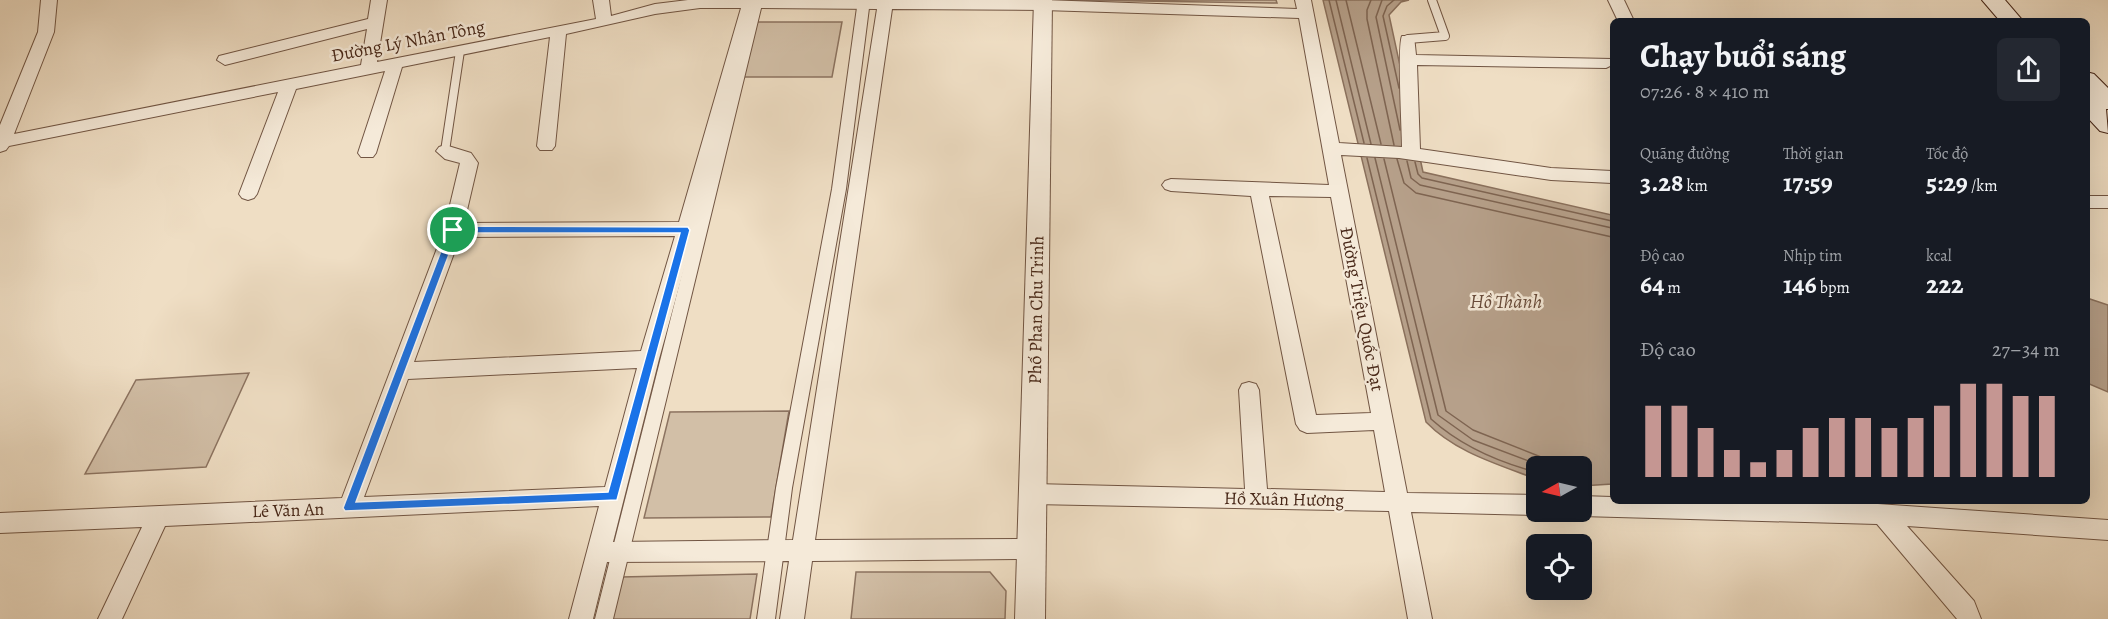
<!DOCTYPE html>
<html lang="vi">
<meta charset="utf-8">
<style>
:root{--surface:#171b24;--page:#242831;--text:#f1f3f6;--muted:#9ea1a6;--accent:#c59692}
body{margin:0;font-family:Alegreya,serif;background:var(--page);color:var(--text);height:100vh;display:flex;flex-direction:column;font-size:22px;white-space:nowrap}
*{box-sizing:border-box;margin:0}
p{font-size:20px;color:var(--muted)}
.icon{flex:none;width:33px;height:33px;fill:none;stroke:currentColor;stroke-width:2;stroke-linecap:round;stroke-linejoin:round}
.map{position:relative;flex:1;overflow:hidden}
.details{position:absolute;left:1610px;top:18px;width:480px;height:486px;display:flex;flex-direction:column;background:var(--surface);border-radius:9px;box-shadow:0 6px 24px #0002}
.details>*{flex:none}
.needle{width:39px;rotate:262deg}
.tools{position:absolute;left:1526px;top:456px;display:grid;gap:12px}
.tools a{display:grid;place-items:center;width:66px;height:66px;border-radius:9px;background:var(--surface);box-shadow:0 6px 24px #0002;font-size:30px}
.pin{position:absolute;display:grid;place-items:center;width:51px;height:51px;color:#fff;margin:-26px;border:3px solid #fff;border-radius:50%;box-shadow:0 2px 6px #0007}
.round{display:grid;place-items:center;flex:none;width:63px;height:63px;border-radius:9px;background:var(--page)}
.overview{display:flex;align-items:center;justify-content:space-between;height:102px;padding:0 30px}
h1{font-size:33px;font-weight:700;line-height:45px}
.metrics{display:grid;grid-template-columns:repeat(3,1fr);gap:9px;height:102px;padding:6px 30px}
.metrics div{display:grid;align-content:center}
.metrics b{font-size:26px;font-weight:700}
.metrics small{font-size:16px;font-weight:400}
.metrics p{font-size:16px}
.chart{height:168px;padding:12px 30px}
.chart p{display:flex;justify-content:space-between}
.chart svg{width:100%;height:108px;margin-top:6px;stroke:var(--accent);stroke-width:6}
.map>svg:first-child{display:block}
.green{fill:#d2bfa7;stroke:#8c7360;stroke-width:1.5}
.water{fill:#b6a08a;stroke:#8a705c;stroke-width:1.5}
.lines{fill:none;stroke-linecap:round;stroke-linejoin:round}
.shore{stroke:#7e6451;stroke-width:1.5}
.service-casing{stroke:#715543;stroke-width:10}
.pedestrian-casing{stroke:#715543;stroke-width:2}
.minor-casing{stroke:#715543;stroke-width:2}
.tertiary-casing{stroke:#715543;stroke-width:2}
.secondary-casing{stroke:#472718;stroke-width:2}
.service{stroke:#f5ead9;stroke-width:8}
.pedestrian{fill:#f5ead9;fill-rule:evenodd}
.minor{fill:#f5ead9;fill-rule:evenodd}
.tertiary{fill:#f5ead9;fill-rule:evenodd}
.secondary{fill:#f5ead9;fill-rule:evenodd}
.route{fill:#1a73e8;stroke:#fff;stroke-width:1.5;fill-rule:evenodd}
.labels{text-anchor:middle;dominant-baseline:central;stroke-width:5;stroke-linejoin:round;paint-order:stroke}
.street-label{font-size:18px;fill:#472718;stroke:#f5ead9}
.water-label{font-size:20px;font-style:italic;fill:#684b3a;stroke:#f5ead9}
</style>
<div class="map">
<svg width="2108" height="619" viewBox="0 0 2108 619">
<rect width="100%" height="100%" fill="#efdec4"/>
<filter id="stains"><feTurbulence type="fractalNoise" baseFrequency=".00333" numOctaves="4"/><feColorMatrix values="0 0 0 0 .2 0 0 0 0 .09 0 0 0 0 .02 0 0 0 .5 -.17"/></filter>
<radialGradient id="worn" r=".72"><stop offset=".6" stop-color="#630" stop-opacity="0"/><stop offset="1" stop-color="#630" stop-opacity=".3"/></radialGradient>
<path class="green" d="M1072,0H1276L1277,3Z
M756,22H842L832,77H743Z
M249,373L206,467L85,474L136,380Z
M789,411L771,517L644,518L670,412Z
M856,572H990L1006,591L1005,619H851Z
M757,574L750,619H611L621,577Z"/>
<path class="water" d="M1323,0H1409L1401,2L1389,15L1423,172L1612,215V484L1581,486V466H1536V479L1531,477C1494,463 1454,451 1426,422Z
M2087,298L2108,305V392L2087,383Z"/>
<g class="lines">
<path class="shore" d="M1329,0L1364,143
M1336,0L1371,144
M1346,0L1381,144
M1371,0L1367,10V19L1394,145
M1382,0L1376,17L1400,130
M1394,0L1387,6L1383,16L1399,88
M1367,158L1431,419C1461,446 1498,462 1536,472
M1375,158L1438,415L1473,440L1542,466
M1384,159L1446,411L1473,430L1541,457L1554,466
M1397,159L1404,183L1416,193L1612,237
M1407,161L1411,178L1420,185L1612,228
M1415,162L1418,174L1422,178L1612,221"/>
<g class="service-casing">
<path id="service" d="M1408,39L1445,36L1432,0
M445,151L460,51"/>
</g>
<g class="pedestrian-casing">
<path id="pedestrian" d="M751,0H763L613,619H595Z
M858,0H870L846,189L792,488L775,619H757L776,488L832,189Z"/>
</g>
<g class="minor-casing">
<path id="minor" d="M41,0H57L54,32L14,134L361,65L367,29L225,65L217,60L219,56L368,19L371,0H387L377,62L596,19L593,0H609L611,16L655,4L688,0H1043L1297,9L1295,0H1311L1339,143L1402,147C1402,128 1397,46 1402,36H1414L1416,55L1612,59V65L1606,68L1417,65L1420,149L1551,168L1612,171V183L1551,180L1399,158L1341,155L1407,493L1536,495V512H1544L1536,515L1411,512L1432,619H1408L1389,511L1033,504L1025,501L1022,494L1025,487L1033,484L1245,489L1239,390L1242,384L1249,382L1256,384L1259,390L1267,489L1385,492L1374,430L1307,433L1300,430L1296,424L1251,196L1171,191L1165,189L1162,185L1165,181L1171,179L1329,185L1299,18L1043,10L892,9L815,540L1031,539L1039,542L1042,549L1039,556L1031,559L812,561L804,619H780L789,561L607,562L593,619H569L599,506L165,526L122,619H98L142,527L0,533V513L342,498L444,230L460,163L445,159L436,151L439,147L445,145L471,153L478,163L464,223L679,222L741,8H700L655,14L566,34L555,146L552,150H540L537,146L550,37L402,67L376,153L373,157H361L358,153L385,71L296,89L257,194L254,198L248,200L242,198L239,194L278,92L9,146L6,150L0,152V125L38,32ZM756,8L877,9L793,540L613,542L659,359ZM1269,196L1331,197L1371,413L1316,415ZM675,236L641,351L414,362L460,237ZM637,368L605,487L364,497L408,379Z
M1608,0H1624L1634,21H1618Z
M2086,196H2108V208H2086Z
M1581,496L1612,497V501L1849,502L2108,520V540L1907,526L1974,601L1981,619H1957L1877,524L1581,516L1572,512H1581Z"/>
</g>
<g class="tertiary-casing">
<path id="tertiary" d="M1034,0H1052L1045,619H1015Z"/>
</g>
<g class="secondary-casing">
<path id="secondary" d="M1982,0H2005L2023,21H2000Z
M2086,72L2094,74L2108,88V109H2106L2108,133L2100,131L2086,116V95H2088Z"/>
</g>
<use href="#service" class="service"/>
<use href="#pedestrian" class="pedestrian"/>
<use href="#minor" class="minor"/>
<use href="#tertiary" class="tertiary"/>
<use href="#secondary" class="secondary"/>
</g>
<path class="route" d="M453,226L688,227L690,230L617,500L345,511L343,508L449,230ZM457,233H680L608,492L356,502Z"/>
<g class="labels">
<g class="street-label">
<text transform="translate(408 41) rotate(-11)">Đường Lý Nhân Tông</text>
<text transform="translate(1362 309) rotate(79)">Đường Triệu Quốc Đạt</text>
<text transform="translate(1036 310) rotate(-89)">Phố Phan Chu Trinh</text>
<text transform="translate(1284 499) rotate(1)">Hồ Xuân Hương</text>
<text transform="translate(288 510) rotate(-2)">Lê Văn An</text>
</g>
<g class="water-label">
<text x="1506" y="301">Hồ Thành</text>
</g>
</g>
<rect width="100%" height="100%" filter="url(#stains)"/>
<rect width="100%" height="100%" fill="url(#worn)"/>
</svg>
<div class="tools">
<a><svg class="needle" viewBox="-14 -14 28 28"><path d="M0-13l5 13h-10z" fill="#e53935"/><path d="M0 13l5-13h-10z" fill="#9ea1a6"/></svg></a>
<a><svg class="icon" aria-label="locate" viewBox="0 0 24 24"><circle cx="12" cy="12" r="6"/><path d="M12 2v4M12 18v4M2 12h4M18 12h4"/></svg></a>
</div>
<div class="pin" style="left:453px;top:230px;background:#1e9e55"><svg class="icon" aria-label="arrive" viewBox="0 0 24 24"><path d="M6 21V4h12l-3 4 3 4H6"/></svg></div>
<section class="details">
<div class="overview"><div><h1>Chạy buổi sáng</h1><p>07:26 · 8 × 410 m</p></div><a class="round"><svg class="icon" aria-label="share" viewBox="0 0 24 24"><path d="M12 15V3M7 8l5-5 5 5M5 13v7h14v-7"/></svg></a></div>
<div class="metrics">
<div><p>Quãng đường</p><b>3.28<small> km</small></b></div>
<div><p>Thời gian</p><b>17:59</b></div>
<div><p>Tốc độ</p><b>5:29<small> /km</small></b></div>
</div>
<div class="metrics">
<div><p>Độ cao</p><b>64<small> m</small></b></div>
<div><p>Nhịp tim</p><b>146<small> bpm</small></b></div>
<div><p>kcal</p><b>222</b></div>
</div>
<div class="chart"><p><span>Độ cao</span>27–34 m</p>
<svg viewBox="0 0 160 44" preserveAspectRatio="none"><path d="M5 44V15M15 44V15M25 44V24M35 44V33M45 44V38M55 44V33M65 44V24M75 44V20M85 44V20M95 44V24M105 44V20M115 44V15M125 44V6M135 44V6M145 44V11M155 44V11"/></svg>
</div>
</section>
</div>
